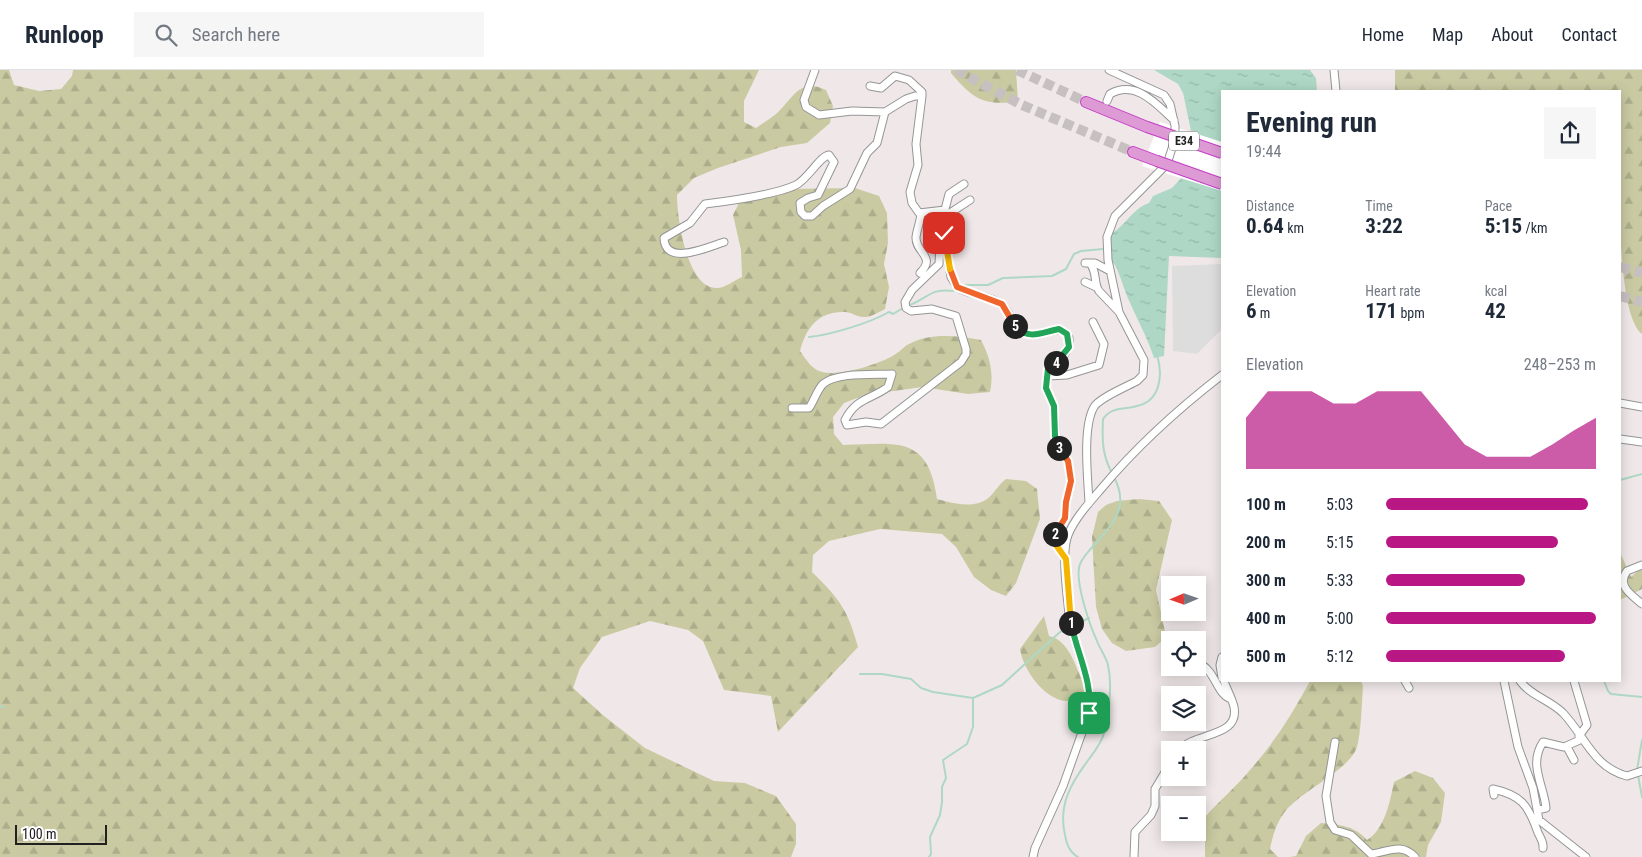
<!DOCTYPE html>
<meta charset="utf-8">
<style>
:root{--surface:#fff;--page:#f6f6f7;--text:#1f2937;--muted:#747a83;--line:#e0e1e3;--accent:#b91884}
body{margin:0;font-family:"Roboto Condensed",sans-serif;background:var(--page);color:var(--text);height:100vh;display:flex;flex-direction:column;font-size:19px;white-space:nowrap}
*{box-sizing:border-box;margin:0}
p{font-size:16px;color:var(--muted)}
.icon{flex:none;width:28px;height:28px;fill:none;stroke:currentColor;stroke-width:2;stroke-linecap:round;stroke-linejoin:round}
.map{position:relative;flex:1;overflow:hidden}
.side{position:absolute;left:1221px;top:20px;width:400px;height:592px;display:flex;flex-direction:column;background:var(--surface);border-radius:0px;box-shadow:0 2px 12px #0003}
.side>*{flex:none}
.needle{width:32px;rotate:268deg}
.controls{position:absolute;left:1161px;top:506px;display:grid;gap:10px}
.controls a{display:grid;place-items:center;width:45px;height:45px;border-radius:0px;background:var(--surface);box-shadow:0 2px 12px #0003;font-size:25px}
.scale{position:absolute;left:15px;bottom:12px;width:92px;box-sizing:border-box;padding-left:5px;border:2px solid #212121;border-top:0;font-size:14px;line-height:18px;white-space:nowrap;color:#212121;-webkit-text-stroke:4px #fff;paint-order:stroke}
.pin{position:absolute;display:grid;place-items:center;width:42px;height:42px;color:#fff;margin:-21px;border-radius:10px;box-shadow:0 2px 8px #0006}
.km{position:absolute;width:25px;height:25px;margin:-12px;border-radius:50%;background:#222;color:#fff;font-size:14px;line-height:25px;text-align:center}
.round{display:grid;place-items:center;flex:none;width:52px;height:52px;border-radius:0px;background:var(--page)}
.overview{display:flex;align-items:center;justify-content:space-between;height:85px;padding:0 25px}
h1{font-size:28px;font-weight:700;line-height:38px}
.figures{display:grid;grid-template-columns:repeat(3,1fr);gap:8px;height:85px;padding:5px 25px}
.figures div{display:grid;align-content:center}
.figures b{font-size:21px;font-weight:700}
.figures small{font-size:14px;font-weight:400}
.figures p{font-size:14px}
.chart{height:140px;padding:10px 25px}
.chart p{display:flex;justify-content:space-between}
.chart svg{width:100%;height:90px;margin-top:5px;fill:var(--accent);opacity:.7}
ul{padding:0 25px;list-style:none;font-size:16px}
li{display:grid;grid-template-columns:80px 60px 1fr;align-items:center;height:38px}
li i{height:12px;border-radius:6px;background:var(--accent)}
header{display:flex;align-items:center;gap:30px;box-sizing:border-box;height:70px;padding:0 25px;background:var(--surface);border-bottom:1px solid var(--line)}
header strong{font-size:24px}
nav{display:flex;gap:28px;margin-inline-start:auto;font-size:18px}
.search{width:350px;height:45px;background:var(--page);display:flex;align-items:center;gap:12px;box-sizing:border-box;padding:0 18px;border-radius:0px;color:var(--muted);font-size:19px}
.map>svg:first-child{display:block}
.forest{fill:url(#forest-firs)}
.parking{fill:#ddd}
.water{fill:url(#water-ripples)}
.pier{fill:#fff}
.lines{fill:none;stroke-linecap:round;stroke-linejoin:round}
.stream{stroke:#aed8c5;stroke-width:2}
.highway-tunnel{stroke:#c7c0c0;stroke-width:10;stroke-dasharray:10 5;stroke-linecap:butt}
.minor-casing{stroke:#959595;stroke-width:9}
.highway-casing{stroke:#c53cc7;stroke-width:12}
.minor{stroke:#fff;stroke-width:7}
.highway{stroke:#dd9ad4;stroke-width:10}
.highway-bridge-casing{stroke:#c53cc7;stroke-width:12;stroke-linecap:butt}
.highway-bridge{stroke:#dd9ad4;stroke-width:10}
.split-1-casing{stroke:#fff;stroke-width:10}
.split-2-casing{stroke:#fff;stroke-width:10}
.split-3-casing{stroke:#fff;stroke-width:10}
.split-4-casing{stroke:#fff;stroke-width:10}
.split-5-casing{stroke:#fff;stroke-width:10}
.split-6-casing{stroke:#fff;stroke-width:10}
.split-7-casing{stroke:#fff;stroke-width:10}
.split-1{stroke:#22a559;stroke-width:6}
.split-2{stroke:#f5b400;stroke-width:6}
.split-3{stroke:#f0652b;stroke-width:6}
.split-4{stroke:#22a559;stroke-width:6}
.split-5{stroke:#22a559;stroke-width:6}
.split-6{stroke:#f0652b;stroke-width:6}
.split-7{stroke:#f5b400;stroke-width:6}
.labels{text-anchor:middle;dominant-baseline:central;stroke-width:4.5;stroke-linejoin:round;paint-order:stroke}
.shield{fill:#fff;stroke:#646464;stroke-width:1}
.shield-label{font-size:12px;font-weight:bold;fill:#212121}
</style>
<header>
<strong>Runloop</strong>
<div class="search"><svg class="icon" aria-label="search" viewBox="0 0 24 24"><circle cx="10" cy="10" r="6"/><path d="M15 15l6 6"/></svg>Search here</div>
<nav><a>Home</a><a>Map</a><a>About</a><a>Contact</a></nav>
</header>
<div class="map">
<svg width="1642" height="787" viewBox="0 0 1642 787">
<defs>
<pattern id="forest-firs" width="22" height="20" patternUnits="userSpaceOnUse" patternTransform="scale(1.25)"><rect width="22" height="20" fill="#c9caa2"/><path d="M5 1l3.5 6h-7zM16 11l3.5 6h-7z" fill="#acad8b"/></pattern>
<pattern id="water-ripples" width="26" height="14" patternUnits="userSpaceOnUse" patternTransform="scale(1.25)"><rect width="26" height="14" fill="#aed8c5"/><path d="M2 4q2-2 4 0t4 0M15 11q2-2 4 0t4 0" fill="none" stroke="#95b9a9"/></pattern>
</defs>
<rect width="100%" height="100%" fill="#f0e8e8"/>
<path class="forest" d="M0,0H9L14,15L39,21L61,19L72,6L73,0H759L744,31V52L756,58C763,53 770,49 776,44C793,29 799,7 826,20L833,36L830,53L807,73L781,77L718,98L694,108L677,125C677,148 687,219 717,218C725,218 735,210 742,207L741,180L733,145L740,131L790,119L855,118L879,126L887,143L888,173L884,194L889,217L885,239C879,242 870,248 863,247C857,247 851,242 845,242C818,241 806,258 800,281C805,288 811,298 819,301C836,308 882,294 897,283C901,281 904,276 909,274C931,262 958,266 981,270C990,287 994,303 990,322L968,324L922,317L865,325L844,333L833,347L834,364L843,375C896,374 928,364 937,429C952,433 973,439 987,429C993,425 998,415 1006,409L1026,411L1037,419L1040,449L1016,513L1006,526L991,520L974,507L956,477L942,464L880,459L829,471L813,485L812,502C839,528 848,540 858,577L778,662L771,626L724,620L703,571L688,560L650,551L602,567L580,598L573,618L604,646L645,678L714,711L745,713L776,726L796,754V774L791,787H0Z
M951,0H1016L1018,31C984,37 972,28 951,3Z
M1395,0H1642V264C1612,242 1620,62 1620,21H1395Z
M1139,429L1159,431L1172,450L1156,520L1165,561L1164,569L1155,577L1126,581L1112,573L1102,559L1096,537L1092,467L1098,442L1106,435L1117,431Z
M1620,482L1631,507L1642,497V519L1620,530Z
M1044,546L1049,566C1072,571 1077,604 1088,623L1082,629C1077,630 1070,631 1065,631C1043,628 1023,599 1020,579Z
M1310,611H1361L1363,616C1362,631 1361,664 1357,677C1350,700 1300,721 1284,743C1276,754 1273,765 1270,779L1278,787H1205V747C1219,731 1236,717 1250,700C1274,673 1293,643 1310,611Z
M1415,701L1433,708L1445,723L1441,752L1428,775L1426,787H1290L1296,786L1306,766L1321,753C1338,754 1355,756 1367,770C1385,759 1390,731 1394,712Z"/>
<path class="parking" d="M1222,194V259L1197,284L1173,281L1172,196Z"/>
<path class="water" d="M1154,0H1310L1316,8L1317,21H1222V188L1169,186L1164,286L1154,288C1148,269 1139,253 1131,235C1125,223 1122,211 1117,199C1114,191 1103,185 1103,176C1103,165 1113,164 1120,157C1130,148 1135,138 1149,133L1153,126L1172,118L1185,104L1195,80L1183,23L1178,14Z"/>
<path class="pier" d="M1160,52L1222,72V121L1142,96Z"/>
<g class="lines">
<path class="stream" d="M963,215H988L1003,208L1052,206L1066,199L1074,184L1081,181L1103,179
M910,235C929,227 931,218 954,221
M809,267C830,265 870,253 889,242L893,244L903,238
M1112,403C1102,385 1102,369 1103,349C1112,336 1123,340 1137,336C1161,331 1163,304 1157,285
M1620,410L1642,404
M1073,556L1089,548
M860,604H882L911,609L921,618L933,622L973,628L1002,615L1060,562L1069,558
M1604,611L1608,621L1611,624L1642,627
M0,636L3,637
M1637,700L1642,670
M1638,705L1642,727
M929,787L931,784L930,767L940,745L942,732V717L946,708L943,690L967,674L973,657V628
M1078,787C1070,783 1066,773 1065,765C1058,735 1071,713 1089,689C1095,681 1102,672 1104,663C1108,640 1113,618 1108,595C1106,587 1100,579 1097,571C1090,556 1076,515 1079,498C1080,491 1084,487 1088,482C1108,457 1132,442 1114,407"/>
<path class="highway-tunnel" d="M956,0L1022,35L1133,82
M1017,0L1086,32
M1620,197L1642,203
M1620,226L1642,232"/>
<g class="minor-casing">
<path id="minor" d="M815,0L804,30L806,37L819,45L852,41L885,42L906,29L915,26H922L916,74L918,95L910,122L912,133L919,143L945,140
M1334,0L1336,21
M870,16L881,18L895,6L909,10L922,22V26
M1107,31L1110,24C1136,9 1157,35 1174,50
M950,143L970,130
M945,170L951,207L957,217C968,225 994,226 1003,236C1012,245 1012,260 1027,264C1042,268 1061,251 1069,268C1070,281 1060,294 1048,299L1046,318L1054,336L1056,371L1068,391L1071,411L1066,432L1065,448L1054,464L1056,475L1066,489
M724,172C708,177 665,197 664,168L690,153L705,134C729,131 775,125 796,115C808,109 820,86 829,85L834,92L818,125L808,128L800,133L801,142L805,146H812L823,136L850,119L867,83L877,73L885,42
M1085,193H1090C1098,204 1093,212 1099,221L1119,242
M1090,193H1095L1110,201
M920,203C937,186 915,183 916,167C917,160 920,152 921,144
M1085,212L1096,217
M1048,306L1067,305L1099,295L1104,274L1093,252
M1620,333L1642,337
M792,338H809C814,331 817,320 823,314C837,302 874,305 892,304L888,317C870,330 856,328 845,350L847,355L866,352L881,354L961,292L966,284V279L956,246L932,239L911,241L906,238L905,232L912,220L939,194L941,155L949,124L964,114
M1620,369L1642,372
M1089,433C1088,410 1082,357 1094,337C1099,328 1128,316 1137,311L1143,305L1144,290L1119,242L1108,190L1107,167L1115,146L1167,94L1175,69V56L1170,34L1164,25L1109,0
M1642,495L1627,501C1616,516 1632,525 1642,534
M1222,587L1220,595L1222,608
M1198,593C1216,600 1216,624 1231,629
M1405,611L1409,618
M1504,611L1518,677L1533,718L1539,750L1586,787
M1520,611C1531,626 1550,630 1563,643C1585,666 1593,697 1627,706L1642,701
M1574,611L1587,655L1579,666
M1335,672L1326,726L1330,752L1335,760L1351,765L1371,784C1388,782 1401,772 1415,787
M1567,677L1574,690
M1180,680C1194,662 1240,668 1234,637C1232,628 1227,620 1224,611
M1494,725L1493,719C1521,725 1528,735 1537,760C1539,767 1544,771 1543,778
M1537,740L1546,738C1544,715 1528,695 1543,672L1564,677L1582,669
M1033,787L1035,778L1063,716L1089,643C1094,608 1073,578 1069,544C1067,524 1061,483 1068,465C1075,448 1089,433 1101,419C1137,376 1178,339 1222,305
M1134,787L1135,762L1151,745L1155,736V719L1170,694"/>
</g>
<g class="highway-casing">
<path id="highway" d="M1086,32L1147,57
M1133,82L1157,91"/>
</g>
<use href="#minor" class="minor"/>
<use href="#highway" class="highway"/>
<g class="highway-bridge-casing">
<path id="highway-bridge" d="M1147,57L1222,83
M1157,91L1222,114"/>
</g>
<use href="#highway-bridge" class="highway-bridge"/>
</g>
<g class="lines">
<g class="split-1-casing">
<path id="split-1" d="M1071,553C1077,584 1093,611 1089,643"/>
</g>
<g class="split-2-casing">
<path id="split-2" d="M1055,464L1056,475L1066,489L1071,553"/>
</g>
<g class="split-3-casing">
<path id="split-3" d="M1055,464L1065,448L1066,432L1071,411L1068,391L1059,378"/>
</g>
<g class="split-4-casing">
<path id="split-4" d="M1056,293L1048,298L1046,318L1054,336L1055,366L1059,378"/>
</g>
<g class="split-5-casing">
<path id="split-5" d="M1015,256C1029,271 1042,262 1059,259L1067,264L1069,277L1056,293"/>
</g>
<g class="split-6-casing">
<path id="split-6" d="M950,199L957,217L1002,234L1015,256"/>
</g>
<g class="split-7-casing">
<path id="split-7" d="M944,163L950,199"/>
</g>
<use href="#split-1" class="split-1"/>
<use href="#split-2" class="split-2"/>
<use href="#split-3" class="split-3"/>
<use href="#split-4" class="split-4"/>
<use href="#split-5" class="split-5"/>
<use href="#split-6" class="split-6"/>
<use href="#split-7" class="split-7"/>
</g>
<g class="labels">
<rect class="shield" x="1169" y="61.5" width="30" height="19" rx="4"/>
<g class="shield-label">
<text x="1184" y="71">E34</text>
</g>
</g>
</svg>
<div class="controls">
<a><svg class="needle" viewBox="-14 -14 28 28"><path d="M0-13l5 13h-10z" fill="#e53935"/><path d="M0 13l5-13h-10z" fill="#747a83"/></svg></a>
<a><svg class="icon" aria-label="locate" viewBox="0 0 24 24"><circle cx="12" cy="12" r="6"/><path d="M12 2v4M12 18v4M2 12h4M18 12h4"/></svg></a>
<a><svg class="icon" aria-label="layers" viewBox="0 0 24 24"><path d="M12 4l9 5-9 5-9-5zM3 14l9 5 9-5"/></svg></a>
<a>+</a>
<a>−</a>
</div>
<div class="scale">100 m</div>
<div class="pin" style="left:1089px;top:643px;background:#1e9e55"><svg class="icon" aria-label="arrive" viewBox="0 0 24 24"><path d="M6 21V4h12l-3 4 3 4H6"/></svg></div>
<div class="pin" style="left:944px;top:163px;background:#d93025"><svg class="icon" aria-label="check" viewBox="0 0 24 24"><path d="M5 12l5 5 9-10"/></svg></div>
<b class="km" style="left:1071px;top:553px">1</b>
<b class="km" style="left:1055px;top:464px">2</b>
<b class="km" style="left:1059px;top:378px">3</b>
<b class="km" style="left:1056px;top:293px">4</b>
<b class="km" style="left:1015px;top:256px">5</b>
<section class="side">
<div class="overview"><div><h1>Evening run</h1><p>19:44</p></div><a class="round"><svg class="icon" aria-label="share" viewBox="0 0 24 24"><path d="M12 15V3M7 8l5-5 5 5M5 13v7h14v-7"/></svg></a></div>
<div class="figures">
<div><p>Distance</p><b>0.64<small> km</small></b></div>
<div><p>Time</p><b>3:22</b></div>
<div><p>Pace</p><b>5:15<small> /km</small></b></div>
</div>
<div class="figures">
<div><p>Elevation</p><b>6<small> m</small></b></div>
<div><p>Heart rate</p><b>171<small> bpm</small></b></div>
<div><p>kcal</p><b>42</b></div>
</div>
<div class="chart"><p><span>Elevation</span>248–253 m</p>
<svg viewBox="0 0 160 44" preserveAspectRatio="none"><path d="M0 44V19L10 6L20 6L30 6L40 12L50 12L60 6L70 6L80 6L90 19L100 32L110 38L120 38L130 38L140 32L150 25L160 19V44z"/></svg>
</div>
<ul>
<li><b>100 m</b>5:03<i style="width:96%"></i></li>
<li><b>200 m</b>5:15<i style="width:82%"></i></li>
<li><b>300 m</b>5:33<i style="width:66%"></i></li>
<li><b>400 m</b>5:00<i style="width:100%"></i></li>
<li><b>500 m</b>5:12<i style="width:85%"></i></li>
</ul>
</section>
</div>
